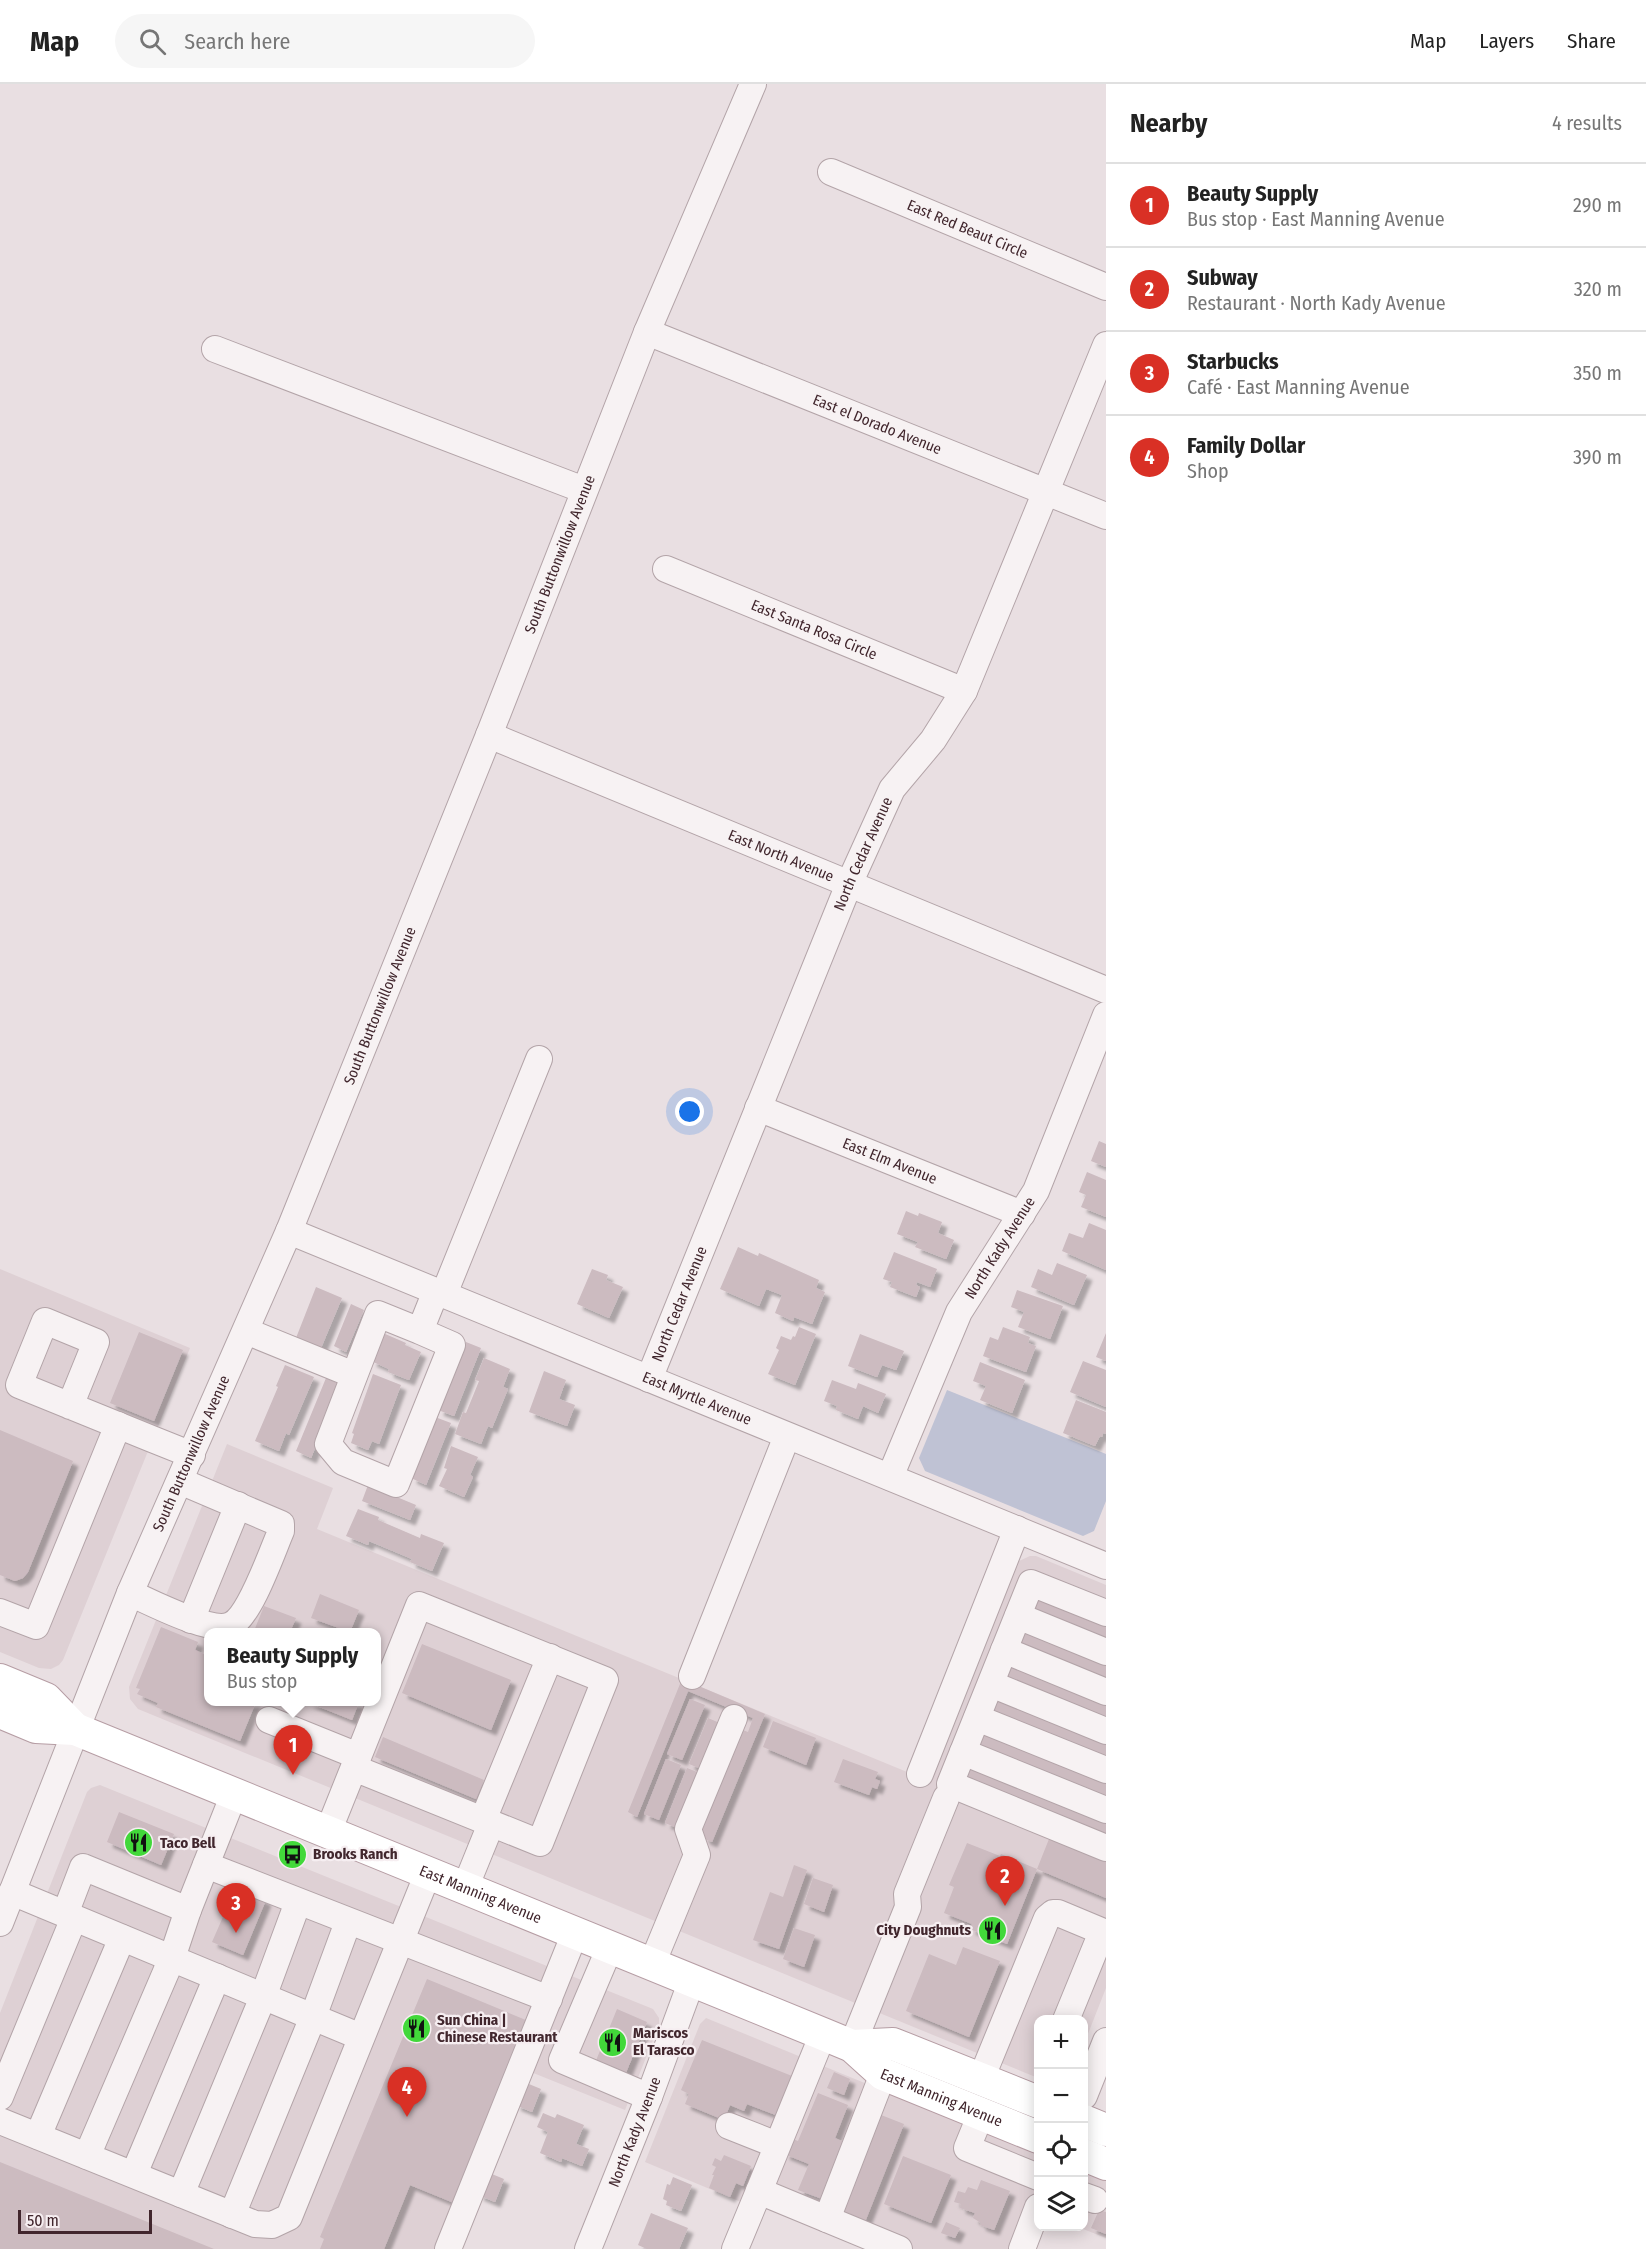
<!DOCTYPE html>
<meta charset="utf-8">
<style>
:root{--surface:#fff;--page:#f6f6f6;--text:#222;--muted:#767676;--line:#e0e0e0;--accent:#d93025}
body{margin:0;font-family:"Fira Sans Condensed",sans-serif;background:var(--page);color:var(--text)}
.controls{position:absolute;right:18px;bottom:18px;display:grid;overflow:hidden;border-radius:12px;box-shadow:0 3px 15px #0003}
.controls button{width:54px;height:54px;display:grid;place-items:center;padding:0;border:0;border-bottom:2px solid var(--line);background:var(--surface);color:var(--text);font:30px sans-serif}
.scale{position:absolute;left:18px;bottom:15px;width:134px;box-sizing:border-box;padding-left:6px;border:3px solid #41262d;border-top:0;font-size:16px;line-height:21px;white-space:nowrap;color:#41262d;-webkit-text-stroke:4px #f6eef1;paint-order:stroke}
.you{position:absolute;left:690px;top:1028px;width:21px;height:21px;margin:-15px;border:4px solid #fff;border-radius:50%;background:#1a73e8;box-shadow:0 0 0 9px #1a73e833}
.badge{display:grid;place-items:center;width:39px;height:39px;border-radius:50%;background:var(--accent);color:#fff;font-size:20px;font-weight:700}
.pin{position:absolute;translate:-50% -50px;filter:drop-shadow(0 2px 3px #0008)}
.pin::after{content:'';position:absolute;top:32px;width:21px;height:18px;background:inherit;clip-path:polygon(0 0,100% 0,50% 100%)}
.popup{position:absolute;left:204px;top:1544px;width:177px;height:78px;box-sizing:border-box;display:grid;place-content:center;border-radius:12px;background:var(--surface);filter:drop-shadow(0 2px 4px #0005);font-size:20px;white-space:nowrap;color:var(--muted)}
.popup b{font-size:22px;color:var(--text)}
.popup::after{content:'';position:absolute;left:50%;top:100%;margin-left:-12px;border:12px solid transparent;border-top-color:var(--surface)}
.list{margin:0;padding:0;list-style:none}
h2{display:flex;justify-content:space-between;align-items:center;height:78px;margin:0;padding:0 24px;font-size:26px}
h2 small{font-size:20px;font-weight:400;color:var(--muted)}
.list li{display:grid;grid-template-columns:39px 1fr auto;gap:18px;align-items:center;box-sizing:border-box;height:84px;padding:0 24px;border-top:2px solid var(--line)}
.list b{display:block;font-size:22px;white-space:nowrap}
.list p{margin:0;font-size:20px;white-space:nowrap;color:var(--muted)}
.list em{font-size:20px;font-style:normal;color:var(--muted)}
.icon{flex:none;width:33px;height:33px;fill:none;stroke:currentColor;stroke-width:2;stroke-linecap:round;stroke-linejoin:round}
.map{position:relative;flex:none;width:1106px;height:2165px;overflow:hidden}
header{display:flex;align-items:center;gap:36px;box-sizing:border-box;height:84px;padding:0 30px;background:var(--surface);border-bottom:2px solid var(--line)}
header strong{font-size:28px}
nav{display:flex;gap:33px;margin-inline-start:auto;font-size:21px}
.search{width:420px;height:54px;background:var(--page);display:flex;align-items:center;gap:15px;box-sizing:border-box;padding:0 21px;border-radius:33px;color:var(--muted);font-size:22px}
main{display:flex}
aside{flex:1;background:var(--surface)}
.map>svg:first-child{display:block}
</style>
<header>
<strong>Map</strong>
<div class="search"><svg class="icon" aria-label="search" viewBox="0 0 24 24"><circle cx="10" cy="10" r="6"/><path d="M15 15l6 6"/></svg>Search here</div>
<nav><a>Map</a><a>Layers</a><a>Share</a></nav>
</header>
<main>
<div class="map">
<svg width="1106" height="2165" viewBox="0 0 1106 2165">
<defs>
<filter id="shadow"><feDropShadow dx="5.5" dy="5.5" stdDeviation="1.5" flood-color="#0004"/></filter>
</defs>
<rect width="100%" height="100%" fill="#e9dfe2"/>
<!-- built -->
<path fill="#ded0d4" fill-rule="evenodd" d="M0,1185L190,1264L63,1576L59,1581L51,1585L39,1584L0,1568Z
M227,1360L333,1404L317,1445L929,1697L1014,1485L1019,1477L1030,1472H1036L1106,1501V1904L1084,1960V1936H1038V1994L138,1625L130,1615L129,1603ZM209,1548H377V1618H209Z
M100,1701L653,1925L659,1934V1941L625,2026L521,1984L448,2165H0V1929L87,1708L91,1704Z
M706,1934L1038,2070V2126L1022,2165H899L759,2108L753,2123L645,2078L700,1940Z
M1084,2088L1106,2097V2154L1078,2143L1084,2142Z"/>
<!-- green -->
<path fill="#bfc2d4" d="M947,1306L1106,1370V1417L1094,1447L1083,1452L925,1387L919,1374Z"/>
<!-- building -->
<path fill="#ccbbc0" filter="url(#shadow)" d="M1099,1057L1106,1060V1083L1091,1077Z
M1087,1088L1106,1096V1133L1081,1123L1086,1111L1079,1108Z
M906,1127L918,1132L919,1129L942,1138L938,1149L954,1156L946,1175L915,1163L918,1158L897,1150Z
M1089,1139L1106,1146V1186L1062,1167L1069,1149L1083,1154Z
M738,1163L758,1172L759,1169L819,1196L816,1204L825,1208L812,1240L794,1233L793,1237L775,1229L782,1211L766,1205L759,1222L720,1205Z
M894,1168L937,1185L930,1203L917,1198L916,1201L920,1203L916,1213L890,1203L892,1198L883,1195Z
M1057,1179L1087,1191L1074,1221L1031,1203L1038,1185L1052,1191Z
M592,1185L608,1191L606,1196L623,1203L609,1234L577,1220Z
M316,1203L342,1214L321,1264L296,1254Z
M1017,1206L1063,1222L1050,1255L1018,1243L1024,1228L1011,1223Z
M351,1220L364,1226L346,1268L334,1262Z
M799,1243L816,1250L795,1301L768,1290L779,1266L776,1264L781,1252L791,1256L793,1252L795,1253Z
M1003,1243L1030,1253L1028,1259L1036,1262L1026,1288L983,1272L990,1253L998,1256Z
M139,1248L183,1266L154,1337L110,1319Z
M383,1249L406,1259L405,1261L421,1268L409,1296L388,1288L389,1285L371,1277Z
M1106,1249V1277L1096,1273Z
M860,1250L904,1267L896,1286L882,1281L877,1293L848,1282Z
M466,1258L481,1264L454,1332L438,1326Z
M484,1274L510,1285L503,1303L508,1305L492,1344L488,1342L481,1360L455,1350L463,1328L466,1329L479,1297L475,1296Z
M1083,1277L1106,1286V1323L1070,1308Z
M980,1278L1025,1296L1012,1329L980,1316L986,1302L973,1297Z
M285,1281L314,1293L289,1351L286,1349L279,1367L255,1357L278,1303L276,1302Z
M544,1287L566,1296L559,1315L575,1321L567,1342L529,1328Z
M373,1290L401,1301L379,1360L372,1357L368,1366L351,1359L354,1350L352,1349Z
M326,1294L341,1301L311,1374L296,1367Z
M832,1296L856,1305L858,1299L886,1310L878,1329L863,1322L858,1335L836,1326L837,1322L824,1317Z
M1076,1316L1106,1328V1350L1103,1349L1102,1353L1100,1352L1095,1362L1063,1349Z
M435,1333L451,1339L426,1401L411,1394Z
M0,1346L73,1377L28,1488L23,1494L15,1497L0,1491Z
M451,1362L478,1373L470,1391L473,1393L464,1413L439,1402L447,1385L444,1384Z
M368,1401L416,1421L410,1436L362,1417Z
M358,1425L379,1433L378,1436L420,1454L421,1450L444,1459L432,1487L410,1478L412,1475L369,1457L368,1461L346,1452Z
M1036,1507L1106,1536V1559L1028,1527Z
M320,1510L359,1526L350,1548L311,1534Z
M264,1522L296,1534L290,1548H248L249,1545L254,1547Z
M1022,1540L1106,1575V1598L1014,1560Z
M161,1543L198,1558L195,1566L204,1570L209,1558V1618H256L240,1657L156,1623L158,1619L137,1610L140,1605L136,1604Z
M422,1560L511,1596L491,1646L402,1609Z
M1008,1574L1106,1615V1638L1000,1594Z
M682,1595L765,1630L712,1758L705,1755L700,1744L740,1645L748,1648L753,1634L688,1607L637,1733L628,1728Z
M994,1608L1106,1654V1677L986,1628Z
M690,1615L705,1621L682,1676L667,1670Z
M307,1618H359L352,1636Z
M708,1634L722,1640L704,1686L689,1680Z
M773,1637L816,1654L806,1681L763,1663Z
M979,1642L1106,1694V1717L971,1662Z
M383,1653L484,1696L476,1715L375,1673Z
M666,1675L681,1681L659,1736L644,1730Z
M843,1675L878,1688L875,1695L880,1697L877,1705L872,1703L869,1711L834,1698Z
M966,1676L1106,1734V1757L958,1696Z
M687,1684L702,1690L680,1745L665,1739Z
M119,1728L174,1750L161,1781L107,1758Z
M1049,1755L1106,1778V1814L1037,1785Z
M967,1759L1000,1772L1001,1770L1037,1785L1007,1860L970,1845L972,1840L944,1829L954,1803L949,1801Z
M794,1781L807,1786L779,1865L753,1856L770,1808L783,1813Z
M813,1794L833,1801L824,1828L804,1820Z
M236,1803L266,1816L243,1871L212,1858Z
M794,1844L815,1851L804,1883L783,1875Z
M963,1863L1000,1877L969,1953L906,1927L929,1870L956,1881Z
M427,1895L533,1939L459,2121L410,2101L384,2165H320L324,2155L320,2153Z
M617,1925L647,1938L625,1991L595,1979Z
M702,1956L797,1994L781,2033L747,2020L744,2027L730,2021L724,2036L685,2020L689,2010L681,2006Z
M834,1988L850,1995L844,2011L827,2004Z
M524,1998L541,2005L532,2028L515,2021Z
M818,2009L848,2021L835,2054L848,2060L825,2116L798,2106L809,2080L784,2070L790,2054L798,2057Z
M543,2029L555,2034L557,2030L584,2041L576,2060L589,2065L582,2082L562,2074L561,2078L540,2069L548,2048L537,2043Z
M876,2029L904,2040L865,2138L842,2128Z
M724,2071L751,2082L743,2102L736,2099L730,2113L709,2104L714,2091H712L716,2083L712,2081L715,2074L721,2077Z
M903,2072L951,2091L931,2139L884,2120Z
M0,2078L214,2165H0Z
M487,2088L504,2095L495,2118L478,2111Z
M673,2093L692,2101L681,2127L666,2121L667,2117L663,2115L667,2100L670,2101Z
M981,2096L1010,2107L994,2146L980,2141L981,2139L973,2134L975,2129L960,2124L961,2120L954,2118L958,2107L965,2109L968,2103L977,2106Z
M1099,2126L1106,2128V2150L1091,2144Z
M651,2129L688,2144L679,2165H647L638,2161Z
M946,2138L960,2144L955,2154L941,2149Z"/>
<g fill="none" stroke-linecap="round" stroke-linejoin="round">
<defs>
<g id="minor">
<path id="s1" d="M831,88L1106,203"/>
<path id="s2" d="M647,248L1106,432"/>
<path d="M215,265L584,406"/>
<path id="s3" d="M666,485L964,607"/>
<path id="s4" d="M489,651L1106,906"/>
<path id="s5" d="M758,1024L1022,1130"/>
<path id="s6" d="M289,1147L1106,1482"/>
<path d="M444,1210L539,975"/>
<path d="M246,1247L354,1291"/>
<path d="M420,1247L378,1230L328,1360L343,1378L396,1400L452,1261L420,1247L436,1207"/>
<path id="s7" d="M649,1295L849,800L892,705L933,656L964,607L1106,261"/>
<path d="M70,1322L96,1258L45,1237L19,1301C76,1324 134,1348 192,1371"/>
<path id="s8" d="M890,1393L959,1228L1036,1107L1106,931"/>
<path d="M130,1509C150,1518 212,1550 231,1541C250,1532 272,1468 281,1447V1440L180,1397"/>
<path d="M0,1528L36,1542L118,1341"/>
<path d="M1106,1529L1031,1499L950,1700L1106,1764"/>
<path d="M1018,1532L1106,1568"/>
<path d="M191,1536L238,1421"/>
<path d="M1004,1566L1106,1608"/>
<path d="M692,1592L787,1352"/>
<path d="M991,1600L1106,1647"/>
<path d="M977,1634L1106,1686"/>
<path d="M269,1636L358,1672"/>
<path d="M963,1668L1106,1726"/>
<path d="M920,1690L1017,1445"/>
<path d="M483,1736L550,1573"/>
<path d="M328,1748L419,1521L605,1596L540,1759L354,1684"/>
<path d="M206,1781L549,1915"/>
<path d="M465,1804L491,1740"/>
<path d="M12,1808L361,1953"/>
<path d="M65,1830L83,1783L188,1826"/>
<path id="s9" d="M0,1839L130,1509L289,1147L489,651L647,248L753,0"/>
<path d="M610,1863L562,1976L649,2013"/>
<path d="M652,1880L697,1771L688,1745L734,1634"/>
<path d="M1066,1936L1102,1848"/>
<path d="M852,1962L908,1823L907,1810L946,1714"/>
<path d="M981,1995L1047,1834L1053,1829H1058L1106,1849"/>
<path d="M1084,2012L1106,1957"/>
<path d="M0,2013L74,1834"/>
<path d="M981,2030L967,2064L1038,2093"/>
<path d="M0,2037L255,2140L272,2141L289,2133L428,1789"/>
<path d="M729,2042L777,2061"/>
<path d="M38,2052L122,1854"/>
<path d="M87,2072L172,1874L188,1826L234,1710"/>
<path d="M134,2090L217,1893"/>
<path d="M759,2107L823,1950"/>
<path d="M181,2110L263,1913L298,1818"/>
<path d="M1084,2112L1095,2116"/>
<path d="M232,2131L313,1933L348,1838"/>
<path d="M827,2135L883,1990"/>
<path d="M448,2165L575,1849"/>
<path id="s10" d="M588,2165L649,2013L692,1896"/>
<path d="M735,2165L759,2107L899,2165"/>
<path d="M1022,2165L1038,2123"/>
</g>
<g id="major">
<path d="M0,1596L46,1615L75,1645"/>
<path id="s11" d="M0,1628L36,1643L75,1645L823,1950L852,1962L883,1990L1038,2053"/>
<path d="M852,1962L893,1960L1038,2018"/>
<path d="M1084,2037L1106,2046"/>
<path d="M1084,2071L1106,2080"/>
</g>
</defs>
<!-- minor casing -->
<use href="#minor" stroke="#b3a4a8" stroke-width="28"/>
<!-- major casing -->
<use href="#major" stroke="#b69da4" stroke-width="34"/>
<!-- minor -->
<use href="#minor" stroke="#f7f2f3" stroke-width="26"/>
<!-- major -->
<use href="#major" stroke="#fff" stroke-width="32"/>
</g>
<!-- icons -->
<defs>
<symbol id="restaurant-disc" viewBox="-11 -11 22 22"><circle r="9.5" fill="#42d83a" stroke="#f6eef1"/><path d="M-5-6h1v4h1v-4h1v4h1v-4h1v5L-1.5 .5V6h-2V.5L-5-1ZM5-6V6H3V1.5H1.5Q1.5-4 5-6Z" fill="#111"/></symbol>
<symbol id="bus-disc" viewBox="-11 -11 22 22"><circle r="9.5" fill="#42d83a" stroke="#f6eef1"/><path d="M-5-6H5V4H4V6H2V4H-2V6H-4V4H-5ZM-3.5-4V0h7V-4ZM-3.5 1.2v1.5H-2V1.2ZM2 1.2v1.5H3.5V1.2Z" fill="#111"/></symbol>
</defs>
<g fill-rule="evenodd">
<use href="#restaurant-disc" x="122" y="1742" width="33" height="33"/>
<use href="#bus-disc" x="276" y="1754" width="33" height="33"/>
<use href="#restaurant-disc" x="976" y="1830" width="33" height="33"/>
<use href="#restaurant-disc" x="400" y="1928" width="33" height="33"/>
<use href="#restaurant-disc" x="596" y="1942" width="33" height="33"/>
</g>
<g text-anchor="middle" dominant-baseline="central" stroke-width="4.5" stroke-linejoin="round" paint-order="stroke">
<!-- street labels -->
<g font-size="15" fill="#41262d" stroke="#f6eef1">
<text stroke="none"><textPath href="#s1" startOffset="148">East Red Beaut Circle</textPath></text>
<text stroke="none"><textPath href="#s2" startOffset="248">East el Dorado Avenue</textPath></text>
<text stroke="none"><textPath href="#s9" startOffset="1479">South Buttonwillow Avenue</textPath></text>
<text stroke="none"><textPath href="#s3" startOffset="160">East Santa Rosa Circle</textPath></text>
<text stroke="none"><textPath href="#s7" startOffset="567">North Cedar Avenue</textPath></text>
<text stroke="none"><textPath href="#s4" startOffset="316">East North Avenue</textPath></text>
<text stroke="none"><textPath href="#s9" startOffset="993">South Buttonwillow Avenue</textPath></text>
<text stroke="none"><textPath href="#s5" startOffset="142">East Elm Avenue</textPath></text>
<text stroke="none"><textPath href="#s8" startOffset="255">North Kady Avenue</textPath></text>
<text stroke="none"><textPath href="#s7" startOffset="81">North Cedar Avenue</textPath></text>
<text stroke="none"><textPath href="#s6" startOffset="441">East Myrtle Avenue</textPath></text>
<text stroke="none"><textPath href="#s9" startOffset="507">South Buttonwillow Avenue</textPath></text>
<text stroke="none"><textPath href="#s11" startOffset="516">East Manning Avenue</textPath></text>
<text stroke="none"><textPath href="#s11" startOffset="1022">East Manning Avenue</textPath></text>
<text stroke="none"><textPath href="#s10" startOffset="126">North Kady Avenue</textPath></text>
</g>
<!-- poi labels -->
<g font-size="15" font-weight="bold" fill="#41262d" stroke="#f6eef1" text-anchor="start">
<text x="160" y="1759">Taco Bell</text>
<text x="313" y="1770">Brooks Ranch</text>
<text x="971" y="1846" text-anchor="end">City Doughnuts</text>
<text x="437" y="1936">Sun China |<tspan x="437" dy="17">Chinese Restaurant</tspan></text>
<text x="633" y="1949">Mariscos<tspan x="633" dy="17">El Tarasco</tspan></text>
</g>
</g>
</svg>
<div class="controls">
<button>+</button>
<button>−</button>
<button><svg class="icon" aria-label="locate" viewBox="0 0 24 24"><circle cx="12" cy="12" r="6"/><path d="M12 2v4M12 18v4M2 12h4M18 12h4"/></svg></button>
<button><svg class="icon" aria-label="layers" viewBox="0 0 24 24"><path d="M12 4l9 5-9 5-9-5zM3 14l9 5 9-5"/></svg></button>
</div>
<div class="scale">50 m</div>
<div class="you"></div>
<div class="pin badge" style="left:293px;top:1691px">1</div>
<div class="popup"><b>Beauty Supply</b>Bus stop</div>
<div class="pin badge" style="left:1005px;top:1822px">2</div>
<div class="pin badge" style="left:236px;top:1849px">3</div>
<div class="pin badge" style="left:407px;top:2033px">4</div>
</div>
<aside>
<h2>Nearby<small>4 results</small></h2>
<ul class="list">
<li><span class="badge">1</span><div><b>Beauty Supply</b><p>Bus stop · East Manning Avenue</p></div><em>290 m</em></li>
<li><span class="badge">2</span><div><b>Subway</b><p>Restaurant · North Kady Avenue</p></div><em>320 m</em></li>
<li><span class="badge">3</span><div><b>Starbucks</b><p>Café · East Manning Avenue</p></div><em>350 m</em></li>
<li><span class="badge">4</span><div><b>Family Dollar</b><p>Shop</p></div><em>390 m</em></li>
</ul>
</aside>
</main>
